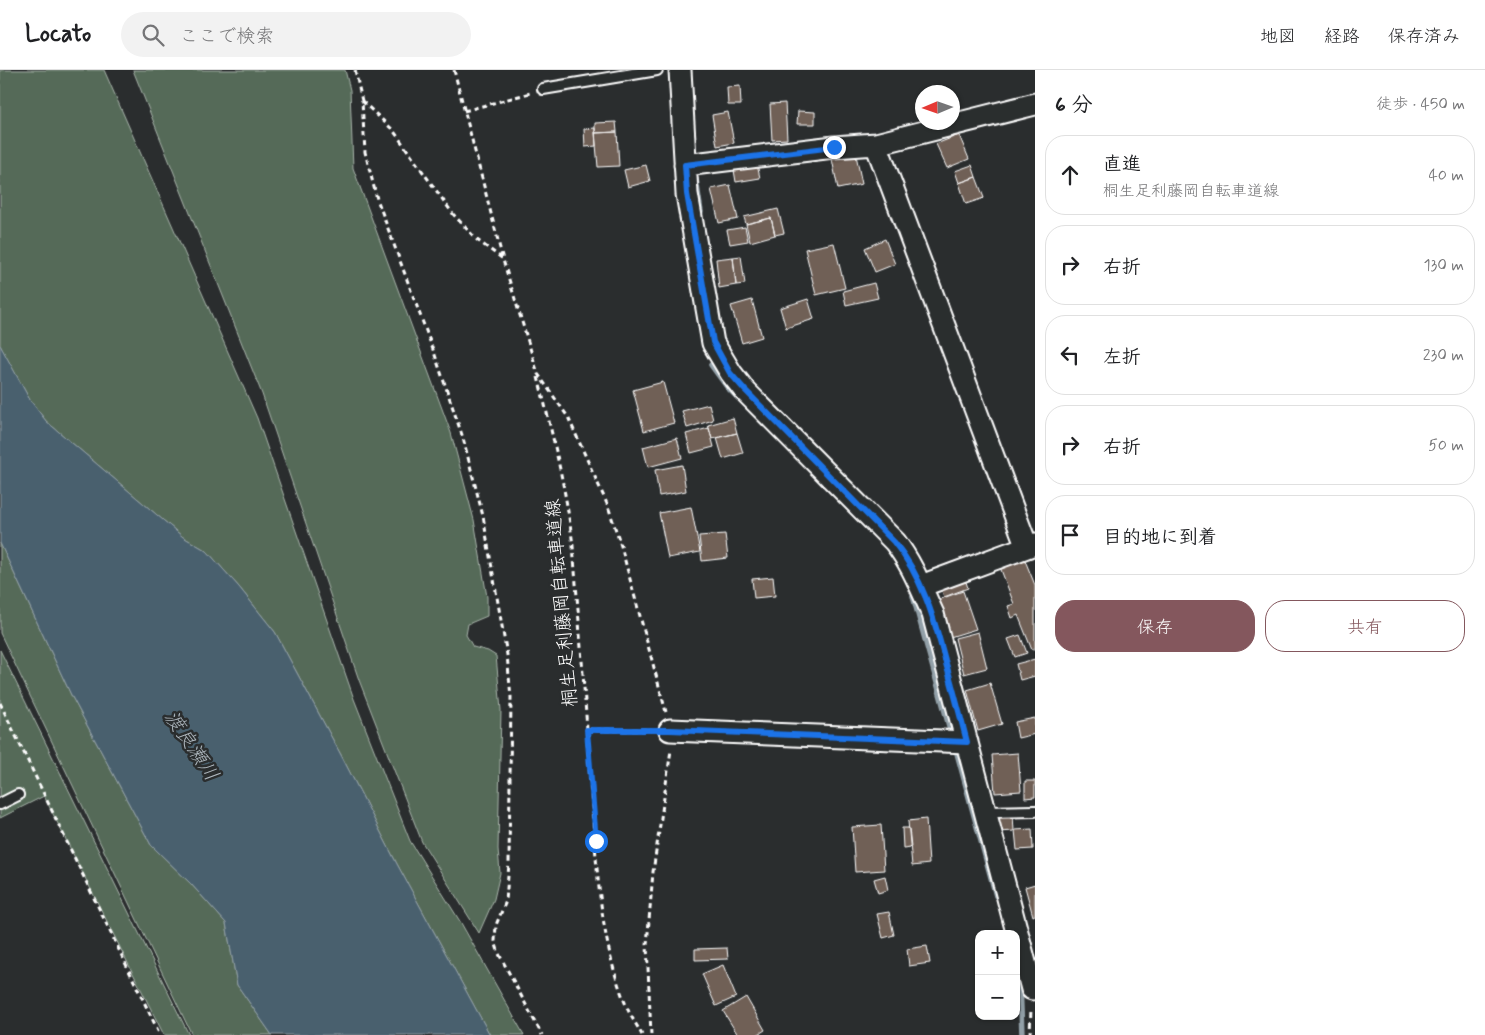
<!DOCTYPE html>
<html lang="ja">
<meta charset="utf-8">
<style>
:root{--surface:#fff;--page:#f2f2f2;--text:#202124;--muted:#757577;--line:#e0e0e0;--accent:#84575d}
body{margin:0;font-family:Mynerve,"Klee One",sans-serif;background:var(--page);color:var(--text)}
.controls{position:absolute;right:15px;bottom:15px;display:grid;overflow:hidden;border-radius:10px;box-shadow:0 1px 4px #0004}
.controls button{width:45px;height:45px;display:grid;place-items:center;padding:0;border:0;border-bottom:1px solid var(--line);background:var(--surface);color:var(--text);font:25px sans-serif}
.compass{position:absolute;left:915px;top:15px;width:45px;height:45px;border-radius:50%;background:var(--surface);box-shadow:0 1px 4px #0004;rotate:268deg}
.stop{position:absolute;width:15px;height:15px;margin:-11px;border:4px solid #1a73e8;border-radius:50%;background:#fff}
.stop.end{background:#1a73e8;border-color:#fff;box-shadow:0 1px 5px #0008}
.list{margin:0;padding:0;list-style:none}
h2{display:flex;justify-content:space-between;align-items:center;height:65px;margin:0;padding:0 20px;font-size:21px}
h2 small{font-size:16px;font-weight:400;color:var(--muted)}
.list li{display:grid;grid-template-columns:32px 1fr auto;gap:15px;align-items:center;box-sizing:border-box;height:80px;margin:0 10px 10px;padding:0 10px;border:1px solid var(--line);border-radius:20px}
.list b{display:block;font-size:19px;white-space:nowrap}
.list p{margin:0;font-size:16px;white-space:nowrap;color:var(--muted)}
.list em{font-size:16px;font-style:normal;color:var(--muted)}
.actions{display:flex;gap:10px;padding:15px 20px}
.actions a{flex:1;padding:11px 0;border:1px solid var(--accent);border-radius:20px;text-align:center;font-size:18px;color:var(--accent)}
.actions .main{background:var(--accent);color:#fff}
.icon{flex:none;width:28px;height:28px;fill:none;stroke:currentColor;stroke-width:2;stroke-linecap:round;stroke-linejoin:round}
.map{position:relative;flex:none;width:1035px;height:965px;overflow:hidden}
header{display:flex;align-items:center;gap:30px;box-sizing:border-box;height:70px;padding:0 25px;background:var(--surface);border-bottom:1px solid var(--line)}
header strong{font-size:24px}
nav{display:flex;gap:28px;margin-inline-start:auto;font-size:18px}
.search{width:350px;height:45px;background:var(--page);display:flex;align-items:center;gap:12px;box-sizing:border-box;padding:0 18px;border-radius:28px;color:var(--muted);font-size:19px}
main{display:flex}
aside{flex:1;background:var(--surface)}
.map>svg:first-child{display:block}
</style>
<header>
<strong>Locato</strong>
<div class="search"><svg class="icon" aria-label="search" viewBox="0 0 24 24"><circle cx="10" cy="10" r="6"/><path d="M15 15l6 6"/></svg>ここで検索</div>
<nav><a>地図</a><a>経路</a><a>保存済み</a></nav>
</header>
<main>
<div class="map">
<svg width="1035" height="965" viewBox="0 0 1035 965">
<rect width="100%" height="100%" fill="#2a2d2e"/>
<filter id="ink" filterUnits="userSpaceOnUse"><feTurbulence type="fractalNoise" baseFrequency=".02" numOctaves="2"/><feDisplacementMap in="SourceGraphic" scale="10" xChannelSelector="R" yChannelSelector="G"/><feConvolveMatrix kernelMatrix="1 2 1 2 8 2 1 2 1" color-interpolation-filters="sRGB"/></filter>
<g filter="url(#ink)">
<!-- green -->
<path fill="#546b58" stroke="#aab5ac" d="M0,0H104L257,348L354,629L410,771L461,853L524,965H490L397,794L341,685L275,562L239,517L207,481L183,467L46,351L30,330L3,281L0,275Z
M133,0H345L350,20L353,98L451,363L474,450L487,527V546L468,554L466,565L473,577L488,581L496,586L501,640L498,779L500,803L494,829L479,863L422,772L359,610L262,324Z
M0,473L72,627L151,775L191,814L226,853L237,915L272,965H192L0,563Z
M0,580L189,965H164L44,726L0,748Z"/>
<!-- water -->
<path fill="#4a606e" stroke="#92a0a8" d="M0,275L30,330L46,351L183,467L207,481L239,517L275,562L341,685L397,794L490,965H272L237,915L226,853L191,814L151,775L72,627L0,473Z"/>
<g fill="none" stroke-linecap="round" stroke-linejoin="round">
<!-- stream -->
<path stroke="#92a0a8" stroke-width="5.5" d="M696,109L701,142
M711,295L727,317L738,328
M913,526L952,667
M955,676L996,826
M1020,912L1022,965"/>
</g>
<!-- building -->
<path fill="#706057" stroke="#fff" d="M740,16L741,35H728L727,17Z
M785,33L787,69L772,70L770,34Z
M798,41L815,42V54H797Z
M728,42L734,73L717,76L712,45Z
M616,52L617,62L595,63V53Z
M595,58L596,76L585,77L584,59Z
M617,62L619,96L598,97L595,63Z
M959,65L969,89L947,98L936,74Z
M856,85L862,114L838,119L832,89Z
M756,90L760,108L736,112L733,94Z
M646,95L650,111L628,117L624,100Z
M972,95L976,107L959,113L955,101Z
M976,107L984,128L966,134L959,113Z
M730,115L738,149L719,153L711,119Z
M778,139L784,163L775,165L771,148L746,154L744,147Z
M771,148L775,165L750,172L746,154Z
M745,157L748,171L730,174L727,160Z
M885,169L895,194L875,202L865,178Z
M834,173L845,218L816,225L805,179Z
M741,186L745,214L736,215L733,187Z
M733,187L736,215L719,218L716,189Z
M874,213L878,228L846,235L843,221Z
M808,229L814,249L786,258L780,238Z
M752,230L762,267L742,273L731,236Z
M663,312L674,353L644,361L633,320Z
M709,334L713,350L687,358L682,341Z
M733,348L737,363L712,369L708,355Z
M709,358L714,377L691,383L686,364Z
M737,363L743,383L723,389L717,368Z
M677,368L682,388L648,397L643,377Z
M682,395L686,421L659,426L655,400Z
M691,437L700,482L668,488L659,443Z
M725,464L728,488L702,491L699,466Z
M1024,488L1035,515V578L1032,580L1018,545L1012,548L1008,536L1014,534L1000,497Z
M963,503L968,518L944,527L939,512Z
M773,507L775,526L754,528L752,509Z
M963,521L976,559L950,567L937,530Z
M978,562L987,598L964,604L955,568Z
M1020,565L1027,583L1015,587L1008,569Z
M1035,589V606L1020,610L1016,594Z
M990,613L1002,654L978,661L967,620Z
M1035,648V664L1018,668L1015,652Z
M1018,683L1021,721L995,723L992,685Z
M1025,711H1035V727L1025,728Z
M998,745H1013L1014,761L999,762Z
M926,749L929,794L912,796L908,751Z
M881,755L884,800L855,802L852,757Z
M902,758H909L911,777L903,778Z
M1032,759L1033,779L1017,780L1015,760Z
M885,806L888,820L878,823L874,809Z
M1035,814V845L1033,846L1025,817Z
M889,842L894,865L883,868L877,844Z
M927,876L930,893L909,896L907,879Z
M727,878L728,889L695,890V879Z
M723,895L736,927L716,936L702,904Z
M746,927L765,960L757,965H738L723,941Z"/>
<g fill="none" stroke-linecap="round" stroke-linejoin="round">
<defs>
<path id="lane" d="M543,19L657,0
M0,734L18,725
M985,742L1035,741"/>
<path id="street" d="M680,0L687,124L713,273L731,303L745,321L895,472C912,494 921,518 933,544L1032,919
M876,74L1027,477
M685,95L834,77L876,74L1035,34
M921,516L1035,474
M670,660L967,672"/>
</defs>
<!-- lane casing -->
<use href="#lane" stroke="#fff" stroke-width="14"/>
<!-- street casing -->
<use href="#street" stroke="#fff" stroke-width="25"/>
<!-- path -->
<path stroke="#fff" stroke-width="3" stroke-dasharray="5 4" stroke-linecap="butt" d="M355,0L362,31L365,82L377,129L435,285L463,368L483,446L507,585L511,627L509,793L506,831L496,855L495,871L499,884L542,965
M454,0L503,190L538,304L568,347L608,436L621,476L666,642
M362,31L393,60L453,144L477,170L503,189
M464,41L530,23
M538,307C552,363 566,418 573,476C579,551 585,627 590,703C596,779 597,871 629,942C633,950 638,957 642,965
M0,633L160,965
M587,660H652
M651,965L647,875L653,802L671,680
M1030,965L1031,938"/>
<!-- lane -->
<use href="#lane" stroke="#2a2d2e" stroke-width="10"/>
<!-- street -->
<use href="#street" stroke="#2a2d2e" stroke-width="21"/>
</g>
</g>
<g fill="none" stroke-linecap="round" stroke-linejoin="round" filter="url(#ink)">
<!-- route -->
<path stroke="#1a73e8" stroke-width="6" d="M596,771L587,660H670L967,672C960,645 953,618 945,590C934,548 922,506 894,472L745,320L730,303L713,272L687,124L685,95L834,77"/>
</g>
<g text-anchor="middle" dominant-baseline="central" stroke-width="5" stroke-linejoin="round" paint-order="stroke">
<!-- street labels -->
<g font-size="19" fill="#fff" stroke="#2a2d2e">
<text transform="translate(562 533) rotate(-95)">桐生足利藤岡自転車道線</text>
</g>
<!-- water labels -->
<g font-size="20" font-style="italic" fill="#aeb7be" stroke="#2a2d2e">
<text transform="translate(191 676) rotate(56)">渡良瀬川</text>
</g>
</g>
</svg>
<div class="controls">
<button>+</button>
<button>−</button>
</div>
<svg class="compass" viewBox="-18 -18 36 36"><path d="M0-13l5 13h-10z" fill="#e53935"/><path d="M0 13l5-13h-10z" fill="#757577"/></svg>
<div class="stop" style="left:596px;top:771px"></div>
<div class="stop end" style="left:834px;top:77px"></div>
</div>
<aside>
<h2>6 分<small>徒歩 · 450 m</small></h2>
<ul class="list">
<li><svg class="icon" aria-label="ahead" viewBox="0 0 24 24"><path d="M12 20V5M6 11l6-6 6 6"/></svg><div><b>直進</b><p>桐生足利藤岡自転車道線</p></div><em>40 m</em></li>
<li><svg class="icon" aria-label="right" viewBox="0 0 24 24"><path d="M7 20v-9h11M14 6l5 5-5 5"/></svg><div><b>右折</b></div><em>130 m</em></li>
<li><svg class="icon" aria-label="left" viewBox="0 0 24 24"><path d="M17 20v-9H6M10 6l-5 5 5 5"/></svg><div><b>左折</b></div><em>230 m</em></li>
<li><svg class="icon" aria-label="right" viewBox="0 0 24 24"><path d="M7 20v-9h11M14 6l5 5-5 5"/></svg><div><b>右折</b></div><em>50 m</em></li>
<li><svg class="icon" aria-label="arrive" viewBox="0 0 24 24"><path d="M6 21V4h12l-3 4 3 4H6"/></svg><div><b>目的地に到着</b></div></li>
</ul>
<div class="actions"><a class="main">保存</a><a>共有</a></div>
</aside>
</main>
